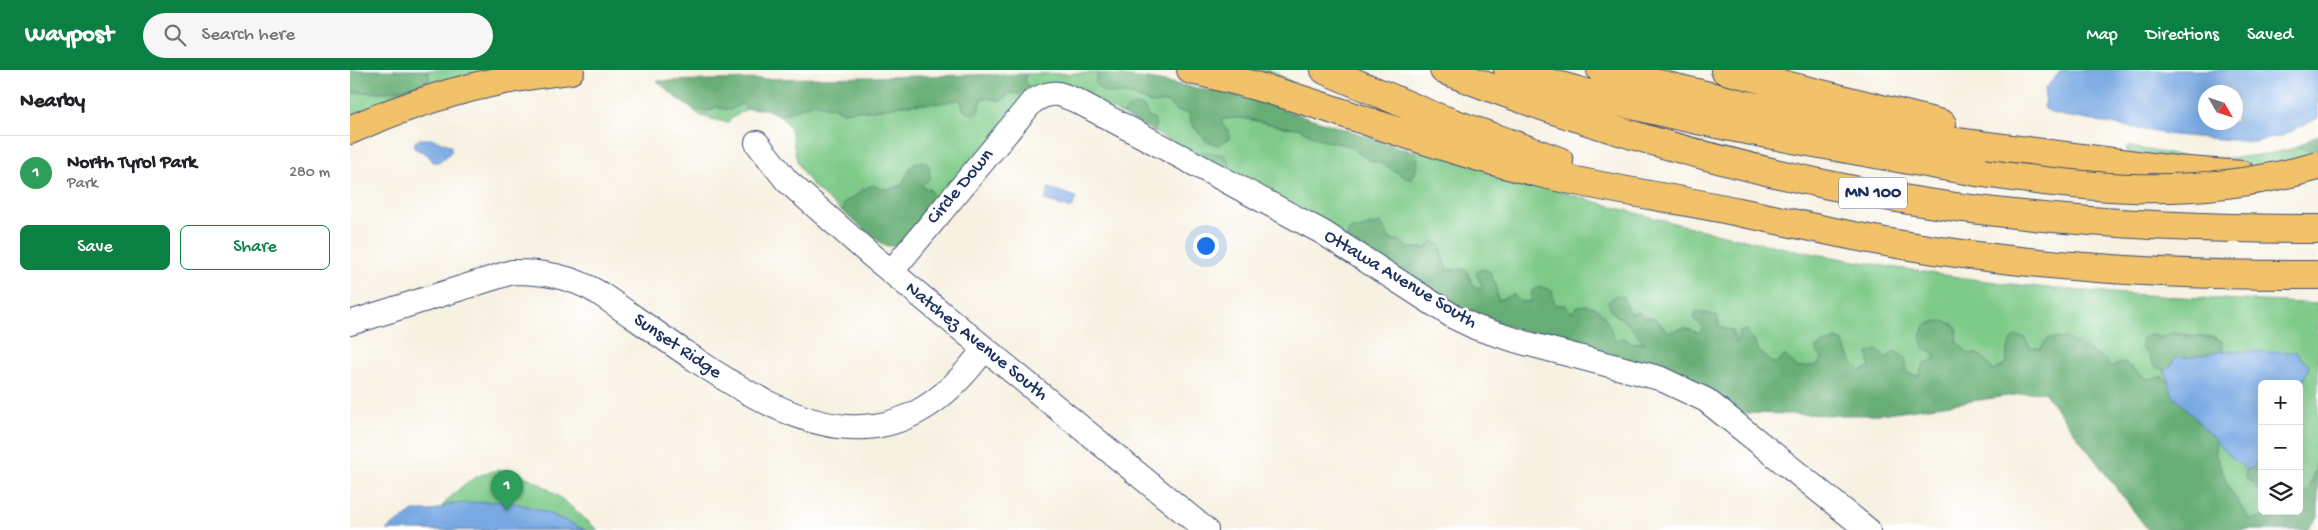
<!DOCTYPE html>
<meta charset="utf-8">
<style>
:root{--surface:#fff;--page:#f6f6f6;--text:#202124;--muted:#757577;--line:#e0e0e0;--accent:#0b8043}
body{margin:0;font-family:"Gochi Hand",sans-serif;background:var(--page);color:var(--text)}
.controls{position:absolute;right:15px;bottom:15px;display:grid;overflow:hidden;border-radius:8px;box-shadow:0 5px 20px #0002}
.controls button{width:45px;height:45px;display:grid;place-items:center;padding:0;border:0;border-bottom:1px solid var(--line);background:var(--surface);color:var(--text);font:25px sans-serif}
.compass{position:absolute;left:1848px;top:15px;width:45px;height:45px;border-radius:50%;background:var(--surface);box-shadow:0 5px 20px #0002;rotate:129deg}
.you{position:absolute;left:855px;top:175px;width:18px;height:18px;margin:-12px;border:4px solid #fff;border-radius:50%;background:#1a73e8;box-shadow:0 0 0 8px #1a73e833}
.badge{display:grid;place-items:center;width:32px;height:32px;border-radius:50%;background:var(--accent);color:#fff;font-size:16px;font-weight:700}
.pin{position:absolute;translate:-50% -41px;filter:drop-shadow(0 1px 2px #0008)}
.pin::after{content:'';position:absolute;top:26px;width:18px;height:15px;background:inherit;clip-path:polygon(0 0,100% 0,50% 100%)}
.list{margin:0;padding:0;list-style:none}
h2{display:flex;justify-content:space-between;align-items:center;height:65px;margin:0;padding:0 20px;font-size:21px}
h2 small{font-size:16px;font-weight:400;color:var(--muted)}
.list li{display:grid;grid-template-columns:32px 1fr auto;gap:15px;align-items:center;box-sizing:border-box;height:75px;padding:0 20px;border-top:1px solid var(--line)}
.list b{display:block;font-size:19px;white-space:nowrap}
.list p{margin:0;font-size:16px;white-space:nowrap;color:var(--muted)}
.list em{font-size:16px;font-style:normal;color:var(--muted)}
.actions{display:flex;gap:10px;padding:15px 20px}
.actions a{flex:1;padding:11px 0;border:1px solid var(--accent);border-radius:8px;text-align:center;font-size:18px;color:var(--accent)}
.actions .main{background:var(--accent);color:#fff}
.icon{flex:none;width:28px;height:28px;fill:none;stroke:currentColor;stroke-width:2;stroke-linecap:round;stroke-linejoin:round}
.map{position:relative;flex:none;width:1968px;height:460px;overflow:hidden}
header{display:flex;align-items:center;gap:30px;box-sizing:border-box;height:70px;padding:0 25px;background:var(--accent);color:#fff}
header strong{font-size:24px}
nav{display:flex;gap:28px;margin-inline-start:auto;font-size:18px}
.search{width:350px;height:45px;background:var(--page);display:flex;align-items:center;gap:12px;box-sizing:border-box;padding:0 18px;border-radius:28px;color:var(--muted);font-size:19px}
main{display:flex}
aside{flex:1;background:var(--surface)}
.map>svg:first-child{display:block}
</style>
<header>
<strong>Waypost</strong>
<div class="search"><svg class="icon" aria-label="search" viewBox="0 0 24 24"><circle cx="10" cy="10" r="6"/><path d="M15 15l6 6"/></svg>Search here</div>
<nav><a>Map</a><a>Directions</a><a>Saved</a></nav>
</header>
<main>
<aside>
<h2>Nearby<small></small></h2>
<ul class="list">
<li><span class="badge" style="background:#2e9e5b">1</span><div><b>North Tyrol Park</b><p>Park</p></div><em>280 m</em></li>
</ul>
<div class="actions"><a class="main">Save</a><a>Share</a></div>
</aside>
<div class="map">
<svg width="1968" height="460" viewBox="0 0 1968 460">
<rect width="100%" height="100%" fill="#fff"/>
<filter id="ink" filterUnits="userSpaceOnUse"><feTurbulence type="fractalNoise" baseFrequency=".02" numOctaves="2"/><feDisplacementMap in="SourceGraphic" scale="10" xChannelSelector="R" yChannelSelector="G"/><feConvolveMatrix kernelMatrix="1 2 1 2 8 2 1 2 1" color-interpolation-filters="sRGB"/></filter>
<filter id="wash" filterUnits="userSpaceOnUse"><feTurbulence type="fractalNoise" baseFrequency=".0096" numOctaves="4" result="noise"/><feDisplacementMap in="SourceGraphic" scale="20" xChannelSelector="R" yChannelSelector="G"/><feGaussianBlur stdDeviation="1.12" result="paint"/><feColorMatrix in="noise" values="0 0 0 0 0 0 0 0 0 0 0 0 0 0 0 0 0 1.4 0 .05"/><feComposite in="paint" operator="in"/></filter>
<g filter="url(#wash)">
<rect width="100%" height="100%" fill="#f7f1e1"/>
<!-- green -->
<path fill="#7eca88" stroke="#4c7c73" d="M78,0H168L0,52V22H41L77,13L79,9Z
M880,0H920L946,14Z
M748,3L745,14L754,22L782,25L803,34L817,32L827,41L839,43L842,55L858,73L879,62L872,54L871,49L893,48L934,57L948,58L971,70L997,75L1019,90L1034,94L1056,108L1062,109L1065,82L1063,81L1067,76C1154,104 1240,132 1328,154C1440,182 1555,201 1669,215C1768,226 1868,228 1968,234V389L1959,418L1949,430V322L1959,296L1891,281H1873L1872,271L1863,267H1846L1824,262L1791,278L1798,284L1805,297L1815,300V306L1819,312L1812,307L1796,309L1774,292L1761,298C1752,286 1741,282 1728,273L1690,279L1680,277L1674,267L1657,279V293L1643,301L1627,283L1618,285L1606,270L1583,282L1585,289L1575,293L1568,306L1557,303L1536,288L1520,298L1511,301L1501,291L1492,271L1472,288L1468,295L1447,298L1429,292L1422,293L1408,280L1404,270L1386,275L1353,257L1349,263L1335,258L1319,262L1304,248L1294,247L1289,243H1282L1277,238L1262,242L1277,253L1295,273L1265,272L1260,258L1205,235L1202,221L1182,232H1148L1145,213L1132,215L1129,220L1123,215L1116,199L1097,200L1077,178H1059L1049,170H1041L1020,155L996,169L804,62L793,37L773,45L713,15L586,131L571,116L561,96L552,115L542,119H512L504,128L494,132L493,142C476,128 457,114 448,93C441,74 447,62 431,46L463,33L487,38L493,42L508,40L517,41L552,35L590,33L611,29L629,40L632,27L651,31L675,12L676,4Z
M391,34L397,39L382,48L378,53L351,46L343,40L361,41L366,37L380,40Z
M1777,76C1800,80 1823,86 1846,88C1879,90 1913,86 1945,78C1952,76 1961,81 1968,80V85L1904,100L1776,84Z
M1866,371L1896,400V408C1911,417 1912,425 1912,441H1931L1928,448L1915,447L1900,450L1880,420L1864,383Z
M148,400C188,402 219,436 248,460H73C94,434 113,406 148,400Z"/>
<!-- forest -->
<path fill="#66ae74" stroke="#406e69" d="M0,0H78L79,9L77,13C54,19 34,23 11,22C7,21 4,23 0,22Z
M748,3L799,9L895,27L1065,82C1070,92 1067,99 1062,109L1056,108L1034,94L1019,90L997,75L971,70L948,58L934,57L893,48L871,49L872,54L879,62V69L868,75C852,71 842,58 839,43L827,41L817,32L803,34L782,25L754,22L745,14Z
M676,4L675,12L678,16L670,24L659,23L651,31L632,27L629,40L624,45L614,41L610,29L590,33L552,35L517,41L508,40L493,42L487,38L463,33L431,46L416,39H397L391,34L380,40L366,37C345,51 322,23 307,11Z
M785,35L794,37L799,48L804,49L806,56L804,62L773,45L778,38Z
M1968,65V80L1960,81L1946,77Z
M854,82L874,85L879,91V97L875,100L845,84Z
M573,91L579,95L580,108L571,116L580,120L586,131L548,176H538L532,174L493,142L494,132C506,128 511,119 523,115C534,121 540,120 552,115C557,104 559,93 573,91Z
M1031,153L1041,170H1049L1059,178H1077L1082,171L1090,174L1097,200L1116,199L1123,215L1129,219L1132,215L1126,203L1131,199L1139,201L1145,213L1148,231L1163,224L1170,232H1181L1182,221C1189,215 1195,217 1202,221L1205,235H1215L1222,242C1226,237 1229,235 1236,235C1254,236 1260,257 1265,271L1273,267L1281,273H1295L1277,253L1262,242L1258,232L1266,225L1274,227L1277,238L1282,243L1289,242L1294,247L1304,248L1319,262L1335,258L1349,263L1353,257L1343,248L1346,241L1367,246L1370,258L1382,260L1386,274L1389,262L1397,260L1408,280L1422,293L1429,292L1435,285L1447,298L1468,295L1472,288L1465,278L1486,269L1492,271L1501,291L1511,301L1520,298L1518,283L1527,280L1536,288L1545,281L1555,288L1557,303L1568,306L1575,293L1585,289L1583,282L1573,277L1571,267L1575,255C1588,250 1596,249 1607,257L1606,270L1618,284C1633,283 1636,290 1643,301L1657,293C1657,282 1657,274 1665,266L1674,267L1680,277L1690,279L1697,269L1716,268L1743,284L1754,288L1761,297L1774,292L1796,309L1812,307L1819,312L1822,323L1866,371L1865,383L1880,420L1900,450L1915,447L1928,448L1931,441H1949V430L1959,418L1968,389V447L1957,460H1798L1693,321L1523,345H1487L1392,343L1365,322L1122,245L996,169L1000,159C1013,160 1018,155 1031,153Z
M1824,262L1845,267H1863L1872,271L1873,281L1836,288L1825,287L1821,297L1815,300L1805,297L1798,284L1791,278L1792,268L1802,264L1810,268Z
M1912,384V422L1905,413L1896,408V400L1901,399Z"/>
<!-- water -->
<path fill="#78a9e3" stroke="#4a6ca0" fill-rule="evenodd" d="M1711,0H1968V48L1932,66L1904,72L1823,65L1704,44L1694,38L1695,19ZM1886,22V52H1856V22Z
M70,69H83L100,75L102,81L90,92H83L77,84L64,78L65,72Z
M699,118L726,127L722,139L695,130Z
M1873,281L1946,282L1959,296L1949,322V314H1912V384L1901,399L1896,400L1877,383L1822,323L1815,300L1821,297L1825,287L1836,288Z
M152,431C181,434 209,447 235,460H36L63,441H82L101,434Z"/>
</g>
<g filter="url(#ink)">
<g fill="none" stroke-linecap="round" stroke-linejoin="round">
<defs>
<path id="minor" d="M407,73L437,111L522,186L856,460
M541,202L682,32C701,19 710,23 729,32L972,162L1104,247L1127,258L1175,273L1309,308L1356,330L1518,460
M0,253L162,202C194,202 220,206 249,223C281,245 313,268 346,290C451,361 547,401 634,279"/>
<path id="highway" d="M841,0C960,25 1072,76 1190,103C1256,119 1323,128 1389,142C1444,153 1498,166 1553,175C1690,198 1829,206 1968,205
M975,0L1081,45L1209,91
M1094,0C1235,55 1380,97 1529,125C1674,151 1821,159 1968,159
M1158,0C1312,50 1473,74 1633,103
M1251,0L1397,35L1567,67L1825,100L1892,105
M1375,0L1592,54
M0,60C69,29 145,8 220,0"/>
</defs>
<!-- minor casing -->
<use href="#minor" stroke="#3c4c72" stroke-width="26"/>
<!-- highway casing -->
<use href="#highway" stroke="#3c4c72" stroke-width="30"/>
<!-- minor -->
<use href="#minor" stroke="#fff" stroke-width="24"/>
<!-- highway -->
<use href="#highway" stroke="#f2c26a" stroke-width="28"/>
<defs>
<path id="highway-bridge" d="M1633,103C1751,120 1851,129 1968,96"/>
</defs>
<!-- highway-bridge casing -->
<use href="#highway-bridge" stroke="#3c4c72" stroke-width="30" stroke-linecap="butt"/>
<!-- highway-bridge -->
<use href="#highway-bridge" stroke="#f2c26a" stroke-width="28"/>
</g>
</g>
<g text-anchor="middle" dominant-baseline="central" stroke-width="5" stroke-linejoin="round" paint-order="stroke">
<!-- shield labels -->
<rect fill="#fff" stroke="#5f6d8e" stroke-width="1" x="1489" y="107.5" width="68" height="31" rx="4"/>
<g font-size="18" font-weight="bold" fill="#1b2f5e">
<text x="1523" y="123">MN 100</text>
</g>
<!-- street labels -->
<g font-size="19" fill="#1b2f5e" stroke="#fff">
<text transform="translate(611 117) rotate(-50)">Circle Down</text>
<text transform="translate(1050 210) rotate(31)">Ottawa Avenue South</text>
<text transform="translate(626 272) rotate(39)">Natchez Avenue South</text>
<text transform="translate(327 277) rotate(34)">Sunset Ridge</text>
</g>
</g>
</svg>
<div class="controls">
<button>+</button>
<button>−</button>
<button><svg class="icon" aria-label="layers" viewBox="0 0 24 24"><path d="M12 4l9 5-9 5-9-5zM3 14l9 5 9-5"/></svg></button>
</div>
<svg class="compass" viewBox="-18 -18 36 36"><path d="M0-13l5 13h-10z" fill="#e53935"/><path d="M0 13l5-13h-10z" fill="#757577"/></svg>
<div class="you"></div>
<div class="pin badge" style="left:157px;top:441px;background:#2e9e5b">1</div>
</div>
</main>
